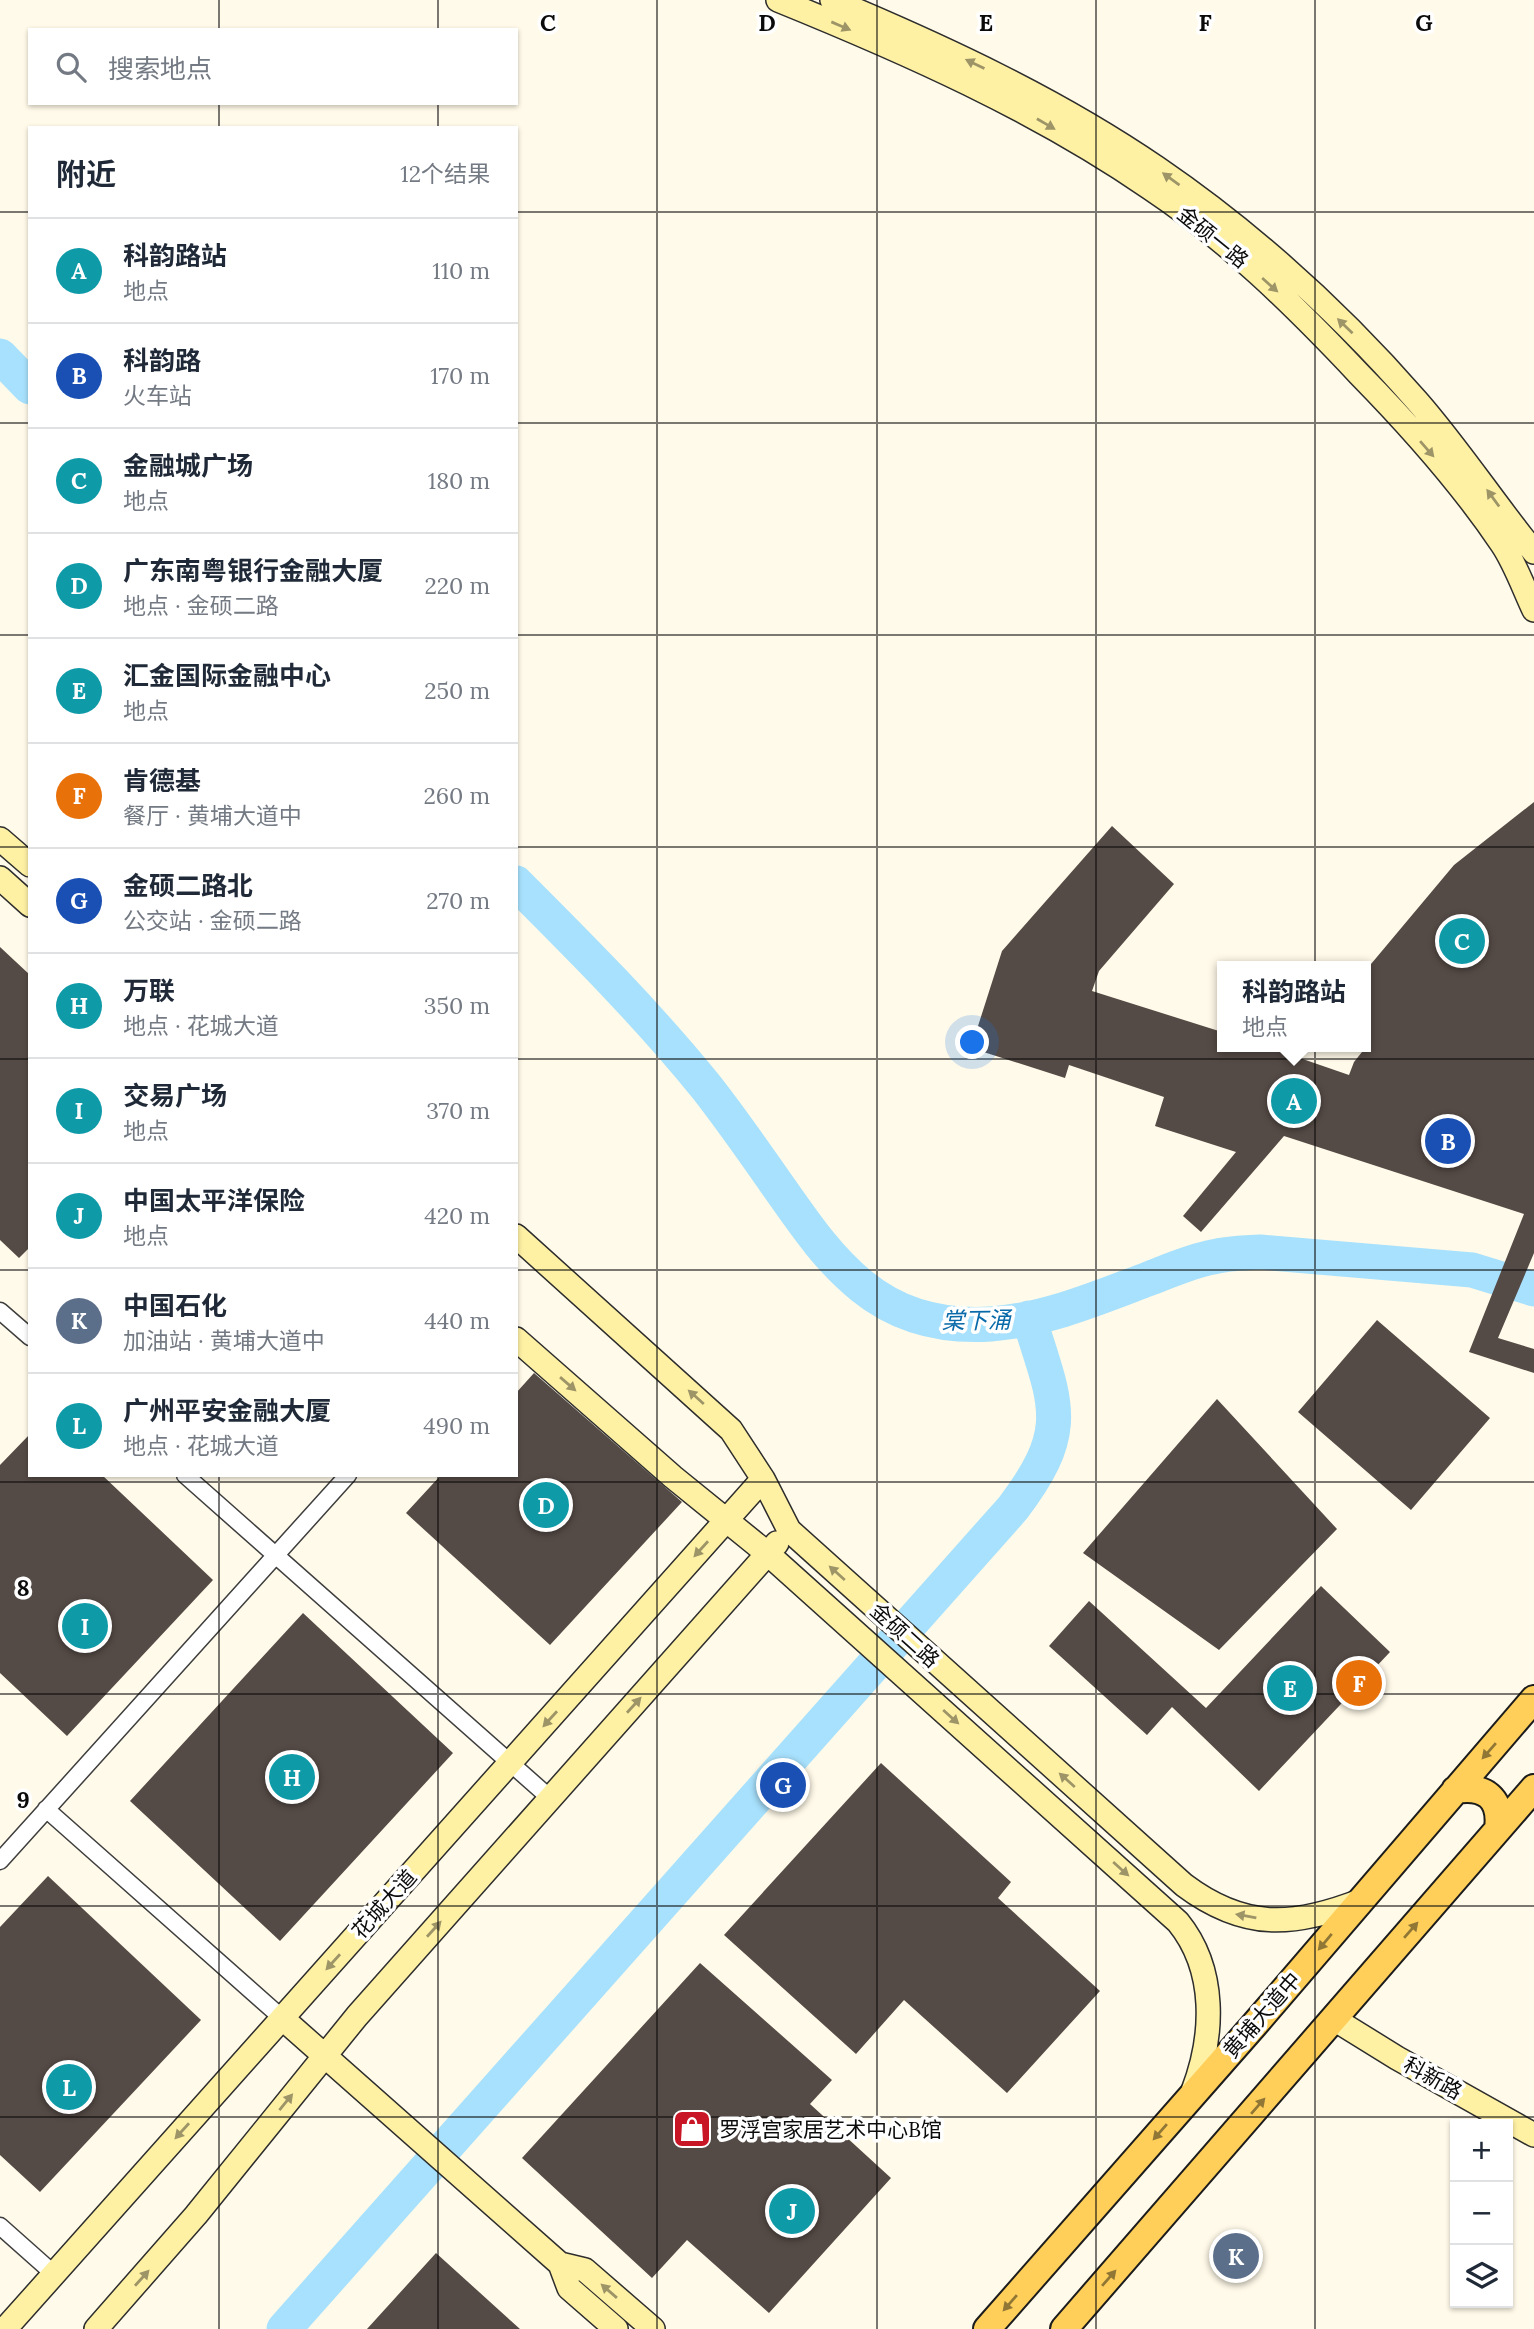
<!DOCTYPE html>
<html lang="zh">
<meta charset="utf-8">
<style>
:root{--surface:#fff;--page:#f6f6f7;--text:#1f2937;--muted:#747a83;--line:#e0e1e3;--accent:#2563eb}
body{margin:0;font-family:Lora,"Noto Sans SC",serif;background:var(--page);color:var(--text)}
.controls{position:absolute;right:21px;bottom:21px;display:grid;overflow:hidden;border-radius:0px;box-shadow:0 2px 5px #0004}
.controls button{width:63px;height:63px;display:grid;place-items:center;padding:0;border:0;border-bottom:2px solid var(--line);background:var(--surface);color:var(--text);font:35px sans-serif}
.you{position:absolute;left:973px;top:1043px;width:24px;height:24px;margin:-18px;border:5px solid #fff;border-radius:50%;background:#1a73e8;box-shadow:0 0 0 10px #1a73e833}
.badge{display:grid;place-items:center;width:46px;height:46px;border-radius:50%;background:var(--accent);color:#fff;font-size:23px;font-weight:700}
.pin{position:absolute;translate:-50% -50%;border:4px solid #fff;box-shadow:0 2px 7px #0006}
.popup{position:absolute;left:1217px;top:961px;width:154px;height:91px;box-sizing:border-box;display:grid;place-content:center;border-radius:0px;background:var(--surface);filter:drop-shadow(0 2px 5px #0005);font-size:23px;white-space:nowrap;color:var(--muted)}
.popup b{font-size:26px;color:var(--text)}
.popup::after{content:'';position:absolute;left:50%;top:100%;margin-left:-14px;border:14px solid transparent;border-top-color:var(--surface)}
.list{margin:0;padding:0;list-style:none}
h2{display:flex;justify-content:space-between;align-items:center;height:91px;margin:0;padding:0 28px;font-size:30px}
h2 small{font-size:23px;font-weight:400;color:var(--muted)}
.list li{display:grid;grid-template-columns:46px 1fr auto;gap:21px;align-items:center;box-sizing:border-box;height:105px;padding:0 28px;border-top:2px solid var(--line)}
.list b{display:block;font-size:26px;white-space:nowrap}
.list p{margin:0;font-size:23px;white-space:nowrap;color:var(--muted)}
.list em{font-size:23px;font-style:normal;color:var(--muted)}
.icon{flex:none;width:38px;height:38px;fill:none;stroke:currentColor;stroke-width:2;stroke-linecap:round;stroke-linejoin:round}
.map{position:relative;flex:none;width:1534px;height:2329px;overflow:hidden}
.search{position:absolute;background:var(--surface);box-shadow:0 2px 5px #0004;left:28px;top:28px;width:490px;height:77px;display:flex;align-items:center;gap:18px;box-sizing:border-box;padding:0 24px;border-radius:0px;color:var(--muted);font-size:26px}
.panel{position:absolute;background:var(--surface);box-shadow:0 2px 5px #0004;left:28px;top:126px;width:490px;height:1351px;border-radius:0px}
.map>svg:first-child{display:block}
</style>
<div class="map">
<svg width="1534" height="2329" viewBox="0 0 1534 2329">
<rect width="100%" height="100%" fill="#fffae9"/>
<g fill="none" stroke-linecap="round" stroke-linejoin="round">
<!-- river -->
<path stroke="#a8e1fd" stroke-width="35" d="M0,356L30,387
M516,883C582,949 648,1015 707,1088C732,1120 755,1153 778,1186C804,1223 828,1259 863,1287C900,1317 944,1327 991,1324C1046,1320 1098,1298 1148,1279C1169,1271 1191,1261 1213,1257C1229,1253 1245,1253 1260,1252L1472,1270L1534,1289
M284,2329L1013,1508C1073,1429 1056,1405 1029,1318"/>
</g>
<!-- building -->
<path fill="#554b46" d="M1534,802V1253L1498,1338L1534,1349V1373L1469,1352L1524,1214L1284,1136L1201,1232L1183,1216L1236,1152L1155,1126L1164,1097L1069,1065L1065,1078L971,1048L1002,951L1112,826L1174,884L1099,971L1092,991L1222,1032V1047H1268L1349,1075L1354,1062L1366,1047V970L1454,865Z
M0,947L30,975V1247L19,1258L0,1240Z
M1377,1320L1490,1418L1411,1510L1298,1412Z
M534,1373L682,1502L550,1645L406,1513L441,1475H516V1393Z
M1217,1399L1337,1529L1219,1650L1083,1553Z
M30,1434V1475H102L213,1580L67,1736L0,1673V1465Z
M1321,1586L1390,1652L1259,1791L1172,1707L1147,1735L1049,1646L1089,1601L1206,1708Z
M303,1613L453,1753L280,1941L130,1801Z
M881,1763L1011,1882L998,1898L1100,1991L1007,2093L904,2000L856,2054L724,1935Z
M48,1876L201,2020L40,2192L0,2155V1927Z
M700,1963L832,2080L810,2104L891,2178L769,2313L687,2240L652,2278L522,2158Z
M436,2253L520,2329H367Z"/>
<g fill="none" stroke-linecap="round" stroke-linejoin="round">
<defs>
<path id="street" d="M0,1311L30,1337
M185,1475L551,1799
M46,1809L282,2018
M0,1861L348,1475
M0,2226L54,2274"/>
<path id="secondary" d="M778,0C906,52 1035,109 1150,188C1228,240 1295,306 1359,374C1410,426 1461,483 1502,544C1515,563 1524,589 1534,610
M832,0C944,47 1056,99 1157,168C1252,233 1341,314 1417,401C1459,449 1494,503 1534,552
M0,839L30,865
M0,878L30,905
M516,1236L731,1430L763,1479L789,1530L1184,1885C1244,1930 1293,1927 1360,1901
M516,1339L673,1477L768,1554L1178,1922C1217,1970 1214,2036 1193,2091
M282,2018L560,2264L569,2288L616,2329
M1334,2019L1397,2058L1534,2135
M560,2264L585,2270L653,2329
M5,2329L763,1479
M96,2329L196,2215L357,2016L777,1543"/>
<path id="primary" d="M1455,1790C1485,1785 1502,1798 1498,1829
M987,2329L1255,2024L1534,1699
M1064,2329L1534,1788"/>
</defs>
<!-- street casing -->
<use href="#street" stroke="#3e3e3e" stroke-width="19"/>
<!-- secondary casing -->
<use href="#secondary" stroke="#2d2d2d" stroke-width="26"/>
<!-- primary casing -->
<use href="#primary" stroke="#1c1c1c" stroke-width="30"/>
<!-- street -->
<use href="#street" stroke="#fff" stroke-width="16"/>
<!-- secondary -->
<use href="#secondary" stroke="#fff1a4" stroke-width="23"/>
<!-- primary -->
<use href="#primary" stroke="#ffcf59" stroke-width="26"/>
</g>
<!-- one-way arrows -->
<defs><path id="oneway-solid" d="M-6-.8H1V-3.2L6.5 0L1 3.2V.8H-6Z" transform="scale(1.75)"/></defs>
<g fill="#9d9567">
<use href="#oneway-solid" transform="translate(841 26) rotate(23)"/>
<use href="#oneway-solid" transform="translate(975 64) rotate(-154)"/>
<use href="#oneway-solid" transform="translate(1046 124) rotate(30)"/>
<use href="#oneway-solid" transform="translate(1171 179) rotate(-144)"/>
<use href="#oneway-solid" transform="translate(1270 285) rotate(42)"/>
<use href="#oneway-solid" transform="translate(1345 326) rotate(-136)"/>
<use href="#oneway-solid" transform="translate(1427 449) rotate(49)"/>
<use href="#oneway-solid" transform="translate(1493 498) rotate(-126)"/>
<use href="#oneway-solid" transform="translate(568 1384) rotate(41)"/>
<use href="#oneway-solid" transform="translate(696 1397) rotate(-138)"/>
<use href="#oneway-solid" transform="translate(701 1549) rotate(132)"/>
<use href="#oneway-solid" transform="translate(837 1573) rotate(-138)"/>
<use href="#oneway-solid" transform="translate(634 1705) rotate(-48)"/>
<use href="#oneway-solid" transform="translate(951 1717) rotate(42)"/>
<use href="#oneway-solid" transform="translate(550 1719) rotate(132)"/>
<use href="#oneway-solid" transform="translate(1067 1780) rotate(-138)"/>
<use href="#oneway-solid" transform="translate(1121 1869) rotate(42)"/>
<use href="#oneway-solid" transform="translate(1246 1916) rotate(-170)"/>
<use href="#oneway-solid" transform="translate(434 1929) rotate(-48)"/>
<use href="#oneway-solid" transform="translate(333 1962) rotate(132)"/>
<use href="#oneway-solid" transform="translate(286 2102) rotate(-51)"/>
<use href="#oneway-solid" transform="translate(182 2131) rotate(132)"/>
<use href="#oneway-solid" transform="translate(142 2278) rotate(-48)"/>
<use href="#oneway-solid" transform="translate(609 2291) rotate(-139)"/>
</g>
<g fill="#917736">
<use href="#oneway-solid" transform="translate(1489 1751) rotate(131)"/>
<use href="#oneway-solid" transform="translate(1411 1930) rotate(-49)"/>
<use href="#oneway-solid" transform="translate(1325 1942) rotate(130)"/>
<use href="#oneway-solid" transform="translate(1258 2106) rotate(-49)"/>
<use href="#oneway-solid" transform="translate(1160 2132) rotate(131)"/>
<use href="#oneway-solid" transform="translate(1109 2278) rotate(-49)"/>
<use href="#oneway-solid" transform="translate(1010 2303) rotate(131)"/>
</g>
<!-- grid -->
<path fill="none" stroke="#0b0b0b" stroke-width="2" stroke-opacity="0.55" d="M219,0V30M438,0V30M657,0V2329M877,0V2329M1096,0V2329M1315,0V2329M219,103V128M438,103V128M0,212H30M516,212H1534M0,423H30M516,423H1534M0,635H30M516,635H1534M0,847H30M516,847H1534M0,1059H30M516,1059H1534M0,1270H30M516,1270H1534M219,1475V2329M438,1475V2329M0,1482H1534M0,1694H1534M0,1906H1534M0,2117H1534"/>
<!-- icons -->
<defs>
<symbol id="shop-square" viewBox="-11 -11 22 22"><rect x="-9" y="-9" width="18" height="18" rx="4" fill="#c91626" stroke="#fff"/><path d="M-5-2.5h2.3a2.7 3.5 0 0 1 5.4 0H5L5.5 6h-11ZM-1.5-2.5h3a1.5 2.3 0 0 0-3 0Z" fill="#fff"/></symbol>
</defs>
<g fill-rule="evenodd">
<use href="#shop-square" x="670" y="2107" width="44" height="44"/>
</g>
<g text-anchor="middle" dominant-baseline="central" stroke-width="7" stroke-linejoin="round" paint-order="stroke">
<!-- street labels -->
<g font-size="21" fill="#0b0b0b" stroke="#fff">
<text transform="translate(1213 237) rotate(39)">金硕一路</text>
<text transform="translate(905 1635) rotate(42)">金硕二路</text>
<text transform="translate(384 1904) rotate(-48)">花城大道</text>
<text transform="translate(1262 2015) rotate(-49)">黄埔大道中</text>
<text transform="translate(1433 2078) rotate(29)">科新路</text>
</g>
<!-- poi labels -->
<g font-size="21" fill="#0b0b0b" stroke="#fff" text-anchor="start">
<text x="719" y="2129">罗浮宫家居艺术中心B馆</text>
</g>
<!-- water labels -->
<g font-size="23" font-style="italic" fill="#096aa9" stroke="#fff">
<text transform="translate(976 1320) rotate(-1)">棠下涌</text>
</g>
</g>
<g font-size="23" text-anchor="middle" font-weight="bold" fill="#0b0b0b" stroke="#fff" stroke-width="7" stroke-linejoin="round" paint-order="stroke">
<text x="548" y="31">C</text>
<text x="767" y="31">D</text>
<text x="986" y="31">E</text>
<text x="1205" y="31">F</text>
<text x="1424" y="31">G</text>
<text x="23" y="1596">8</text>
<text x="23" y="1808">9</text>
</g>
</svg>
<div class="controls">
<button>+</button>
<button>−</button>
<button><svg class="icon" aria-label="layers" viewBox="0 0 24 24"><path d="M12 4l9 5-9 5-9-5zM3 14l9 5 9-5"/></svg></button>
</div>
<div class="you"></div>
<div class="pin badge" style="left:1294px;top:1101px;background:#0f9aa8">A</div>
<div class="popup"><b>科韵路站</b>地点</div>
<div class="pin badge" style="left:1448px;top:1141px;background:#1a4fb4">B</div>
<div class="pin badge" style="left:1462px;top:941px;background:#0f9aa8">C</div>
<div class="pin badge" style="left:546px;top:1505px;background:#0f9aa8">D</div>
<div class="pin badge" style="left:1290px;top:1688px;background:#0f9aa8">E</div>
<div class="pin badge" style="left:1359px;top:1683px;background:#e8710a">F</div>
<div class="pin badge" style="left:783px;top:1785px;background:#1a4fb4">G</div>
<div class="pin badge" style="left:292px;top:1777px;background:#0f9aa8">H</div>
<div class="pin badge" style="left:85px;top:1626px;background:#0f9aa8">I</div>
<div class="pin badge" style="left:792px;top:2211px;background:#0f9aa8">J</div>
<div class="pin badge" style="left:1236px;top:2256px;background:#5c6f8a">K</div>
<div class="pin badge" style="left:69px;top:2087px;background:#0f9aa8">L</div>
<div class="search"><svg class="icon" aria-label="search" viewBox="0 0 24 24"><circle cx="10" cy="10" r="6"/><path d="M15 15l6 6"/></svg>搜索地点</div>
<section class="panel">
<h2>附近<small>12个结果</small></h2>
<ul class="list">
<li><span class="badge" style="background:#0f9aa8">A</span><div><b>科韵路站</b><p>地点</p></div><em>110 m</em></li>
<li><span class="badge" style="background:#1a4fb4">B</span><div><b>科韵路</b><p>火车站</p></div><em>170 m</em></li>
<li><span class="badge" style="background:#0f9aa8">C</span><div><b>金融城广场</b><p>地点</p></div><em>180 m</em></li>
<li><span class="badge" style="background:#0f9aa8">D</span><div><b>广东南粤银行金融大厦</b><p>地点 · 金硕二路</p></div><em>220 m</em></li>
<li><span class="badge" style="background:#0f9aa8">E</span><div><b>汇金国际金融中心</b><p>地点</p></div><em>250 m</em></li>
<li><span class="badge" style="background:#e8710a">F</span><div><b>肯德基</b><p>餐厅 · 黄埔大道中</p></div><em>260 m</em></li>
<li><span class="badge" style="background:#1a4fb4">G</span><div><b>金硕二路北</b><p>公交站 · 金硕二路</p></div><em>270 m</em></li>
<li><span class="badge" style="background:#0f9aa8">H</span><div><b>万联</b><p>地点 · 花城大道</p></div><em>350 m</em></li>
<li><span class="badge" style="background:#0f9aa8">I</span><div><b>交易广场</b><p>地点</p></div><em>370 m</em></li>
<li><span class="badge" style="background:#0f9aa8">J</span><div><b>中国太平洋保险</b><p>地点</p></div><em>420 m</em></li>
<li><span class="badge" style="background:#5c6f8a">K</span><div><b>中国石化</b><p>加油站 · 黄埔大道中</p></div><em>440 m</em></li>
<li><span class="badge" style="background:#0f9aa8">L</span><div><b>广州平安金融大厦</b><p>地点 · 花城大道</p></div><em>490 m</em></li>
</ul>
</section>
</div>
